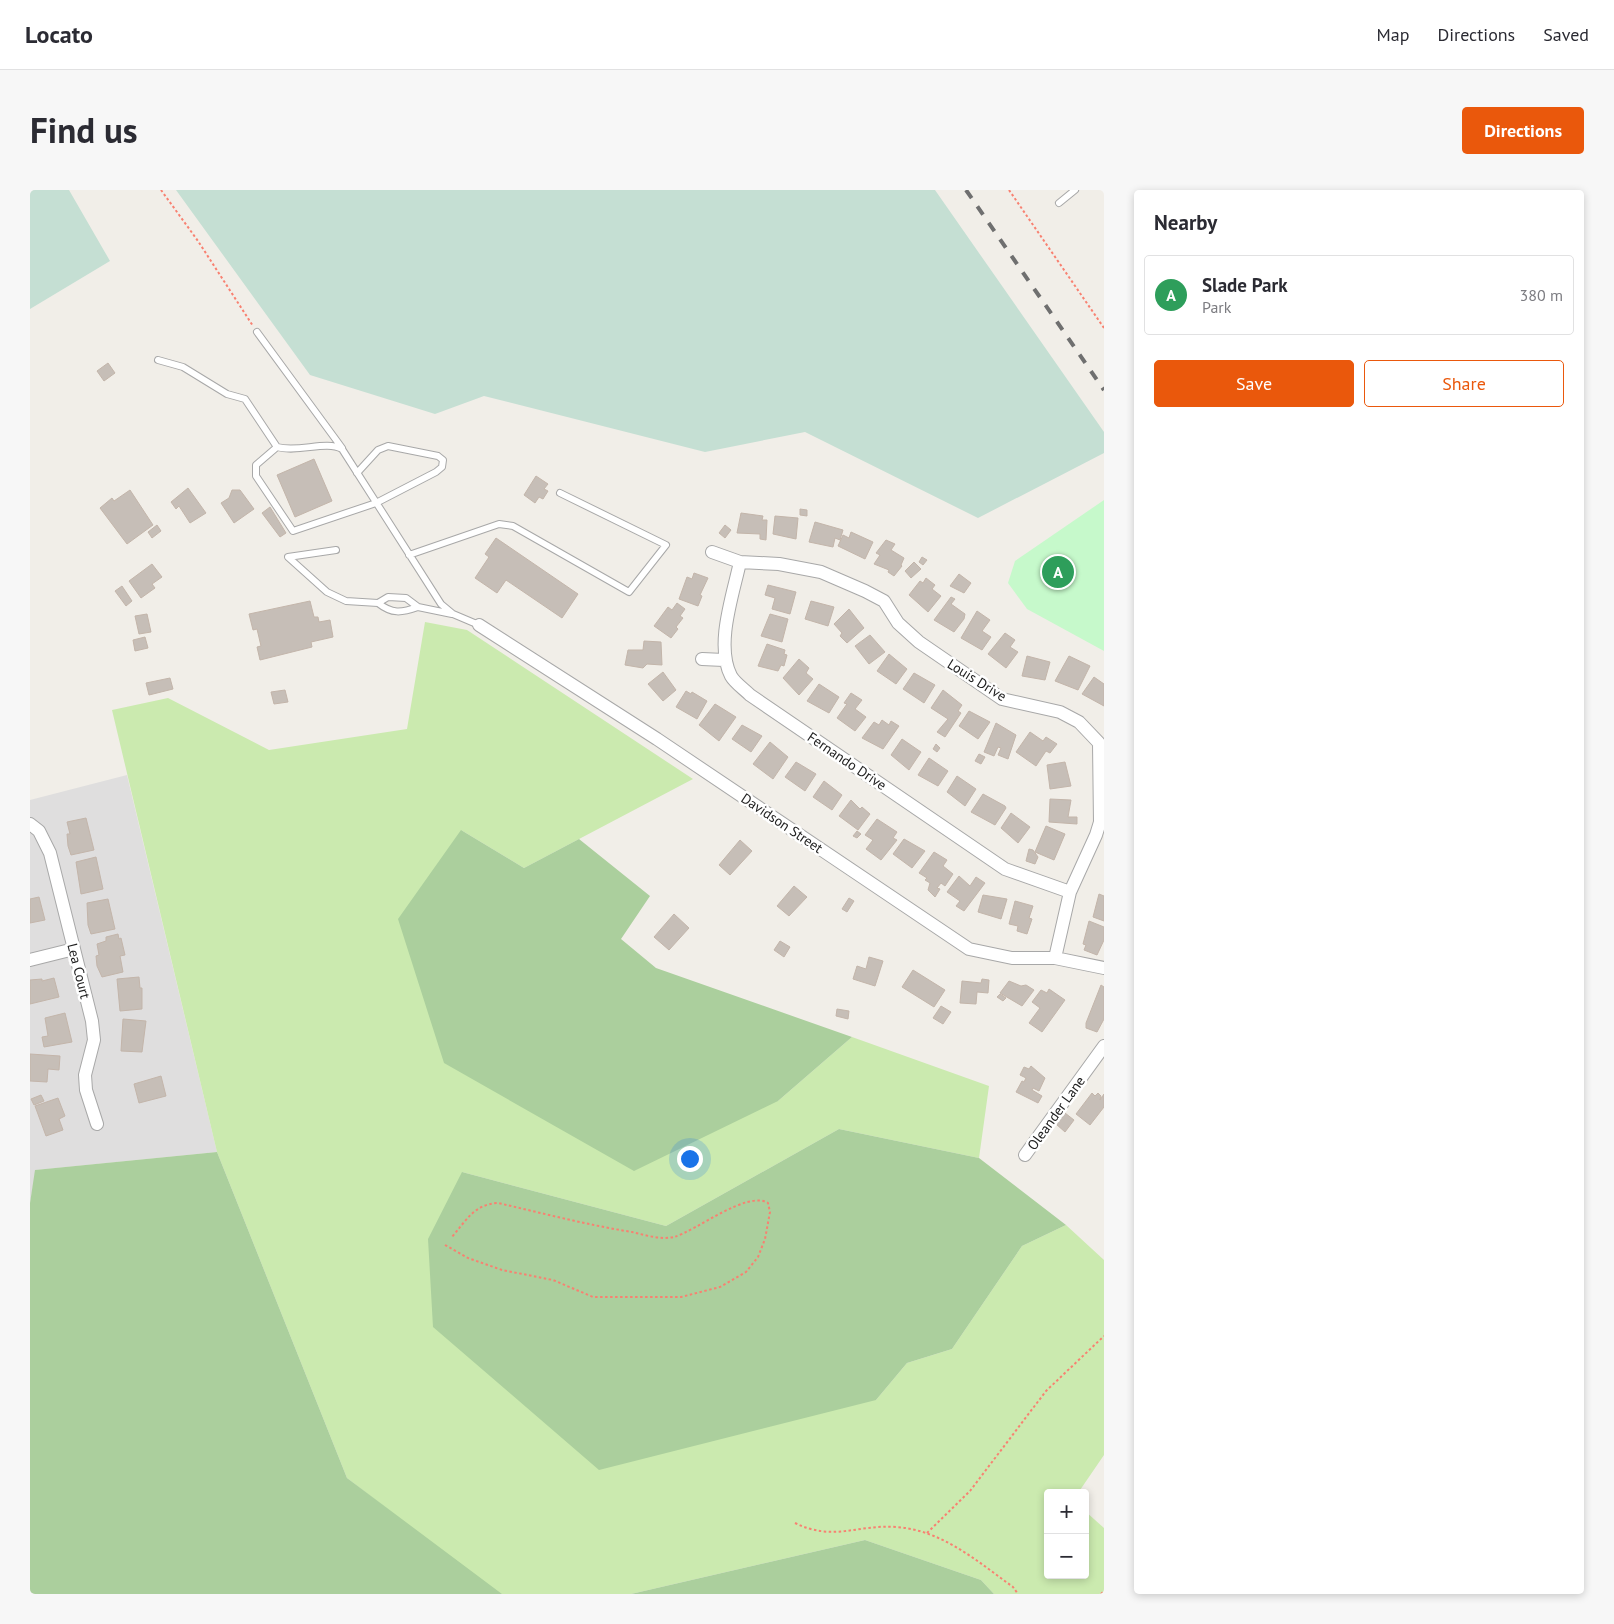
<!DOCTYPE html>
<meta charset="utf-8">
<style>
:root{--surface:#fff;--page:#f7f7f7;--text:#2b2b33;--muted:#7c7c81;--line:#e1e1e2;--accent:#ea580c}
body{margin:0;font-family:"PT Sans",sans-serif;background:var(--page);color:var(--text)}
.controls{position:absolute;right:15px;bottom:15px;display:grid;overflow:hidden;border-radius:5px;box-shadow:0 2px 8px #0003}
.controls button{width:45px;height:45px;display:grid;place-items:center;padding:0;border:0;border-bottom:1px solid var(--line);background:var(--surface);color:var(--text);font:25px sans-serif}
.you{position:absolute;left:659px;top:968px;width:18px;height:18px;margin:-12px;border:4px solid #fff;border-radius:50%;background:#1a73e8;box-shadow:0 0 0 8px #1a73e833}
.badge{display:grid;place-items:center;width:32px;height:32px;border-radius:50%;background:var(--accent);color:#fff;font-size:16px;font-weight:700}
.pin{position:absolute;translate:-50% -50%;border:2px solid #fff;box-shadow:0 1px 5px #0006}
.list{margin:0;padding:0;list-style:none}
h2{display:flex;justify-content:space-between;align-items:center;height:65px;margin:0;padding:0 20px;font-size:21px}
h2 small{font-size:16px;font-weight:400;color:var(--muted)}
.list li{display:grid;grid-template-columns:32px 1fr auto;gap:15px;align-items:center;box-sizing:border-box;height:80px;margin:0 10px 10px;padding:0 10px;border:1px solid var(--line);border-radius:5px}
.list b{display:block;font-size:19px;white-space:nowrap}
.list p{margin:0;font-size:16px;white-space:nowrap;color:var(--muted)}
.list em{font-size:16px;font-style:normal;color:var(--muted)}
.actions{display:flex;gap:10px;padding:15px 20px}
.actions a{flex:1;padding:11px 0;border:1px solid var(--accent);border-radius:5px;text-align:center;font-size:18px;color:var(--accent)}
.actions .main{background:var(--accent);color:#fff}
.map{position:relative;flex:none;width:1074px;height:1404px;overflow:hidden;border-radius:5px}
header{display:flex;align-items:center;gap:30px;box-sizing:border-box;height:70px;padding:0 25px;background:var(--surface);border-bottom:1px solid var(--line)}
header strong{font-size:24px}
nav{display:flex;gap:28px;margin-inline-start:auto;font-size:18px}
.intro{display:flex;align-items:center;justify-content:space-between;box-sizing:border-box;height:120px;padding:0 30px}
h1{margin:0;font-size:35px}
.button{padding:12px 22px;border-radius:5px;background:var(--accent);color:#fff;font-size:18px;font-weight:700}
main{display:flex;gap:30px;padding:0 30px}
aside{flex:1;background:var(--surface);border-radius:5px;box-shadow:0 2px 8px #0003}
.map>svg:first-child{display:block}
</style>
<header>
<strong>Locato</strong>
<nav><a>Map</a><a>Directions</a><a>Saved</a></nav>
</header>
<div class="intro"><h1>Find us</h1><a class="button">Directions</a></div>
<main>
<div class="map">
<svg width="1074" height="1404" viewBox="0 0 1074 1404">
<rect width="100%" height="100%" fill="#f1eee8"/>
<!-- residential -->
<path fill="#dfdede" d="M97,585L187,962L6,980L0,1013V610Z"/>
<!-- grass -->
<path fill="#cbeaaf" d="M395,432L437,440L663,589L494,678L431,640L748,911L822,847L959,896L949,968L809,939L636,1036L432,982L846,1210L877,1173L922,1159L992,1056L1036,1035L1074,1070V1265L1048,1303H1018V1385H1055V1321L1074,1338V1404H964L951,1390L835,1350L601,1404H468L317,1288L187,962L82,520L138,508L239,560L377,539Z"/>
<!-- forest -->
<path fill="#abcf9d" d="M431,640L494,678L549,649L620,706L591,749L626,778L822,847L748,911L604,981L414,873L368,729Z
M809,939L949,968L1036,1035L992,1056L922,1159L877,1173L846,1210L569,1280L403,1137L398,1049L432,982L636,1036Z
M187,962L317,1288L472,1404H0V1013L5,980Z
M835,1350L951,1390L964,1404H601Z"/>
<!-- wetland -->
<path fill="#c5dfd3" d="M0,0H39L80,71L0,119Z
M146,0H905L1074,242V263L948,328L775,242L675,262L454,206L405,224L280,185Z"/>
<!-- park -->
<path fill="#c6f9cb" d="M1074,310V461L997,419L978,393L985,371Z"/>
<!-- building -->
<path fill="#c6beb7" stroke="#c3b5aa" d="M78,173L85,183L74,191L67,181Z
M284,269L302,311L265,327L247,285Z
M506,286L518,294L514,299L518,301L513,309L509,307L505,313L494,305Z
M158,298L176,323L160,333L149,316L146,319L141,312Z
M100,300L123,335L97,354L70,318L82,308L84,311Z
M202,300H210L224,319L204,333L191,313L199,308Z
M240,317L256,343L250,347L232,323Z
M770,319L777,320V326L770,325Z
M711,323L733,326L732,330H737L736,350L730,349V344L707,343Z
M745,326L768,328L766,349L743,344Z
M785,332L813,340L810,350L805,348L803,357L779,352Z
M127,335L131,341L122,348L118,342Z
M695,335L701,340L695,348L689,343Z
M821,342L843,352L835,369L808,356L813,345L819,348Z
M466,348L548,404L532,428L476,390L467,403L445,388L459,367L455,364Z
M856,350L865,354L861,360L874,368L871,375L872,376L864,386L858,382L859,380L844,374L850,365L846,363Z
M892,367L897,370L893,375L889,372Z
M884,372L891,379L881,388L875,381Z
M122,374L132,387L122,394L125,398L111,408L99,391Z
M664,383L678,388L670,405L672,406L668,416L649,409L657,387L662,389Z
M929,384L941,393L934,403L920,396Z
M896,388L905,395L902,399L911,406L898,422L879,405L890,391L893,393Z
M738,395L766,402L760,424L742,419L745,408L735,405Z
M92,396L102,411L96,416L85,401Z
M921,407L925,409L921,414L935,424L934,429L924,442L904,430Z
M280,411L284,427H288L289,432L300,430L303,447L281,452L282,457L230,470L227,457L231,456L227,439L223,440L219,424Z
M781,411L804,417L798,436L775,429Z
M647,413L655,419L650,426L653,428L646,437L648,439L641,448L624,436L638,417L642,420Z
M819,419L834,438L817,453L810,446L812,443L804,434Z
M947,421L960,430L952,441L961,447L952,460L931,448Z
M117,424L121,442L109,444L105,426Z
M740,424L758,429L752,452L731,446Z
M975,443L985,450L980,457L988,462L976,478L958,464Z
M840,445L855,462L839,474L825,456Z
M115,447L118,458L105,461L103,450Z
M614,451L631,452L632,475L617,474L613,478L595,475L598,460H613Z
M737,454L755,460L754,464L757,465L754,476L751,475L748,481L728,476Z
M859,464L877,479L866,494L847,481Z
M997,466L1020,472L1015,490L992,486Z
M1039,466L1060,476L1048,500L1025,491Z
M769,469L779,478L776,483L783,489L769,505L753,488Z
M633,482L646,500L633,511L618,494Z
M884,483L905,495L894,513L873,499Z
M1064,487L1074,494V516L1052,504Z
M140,488L143,499L119,505L116,493Z
M789,494L809,507L799,523L777,511Z
M255,500L258,512L244,514L241,502Z
M913,500L932,515L928,521L931,523L915,547L907,542L918,529L901,518Z
M656,501L661,504L662,502L677,511L667,529L646,517Z
M821,503L832,510L825,519L836,527L825,541L807,528L817,514L814,513Z
M685,514L706,527L689,551L669,535Z
M939,521L960,532L948,549L929,536Z
M852,530L859,535L861,531L869,536L853,559L832,548L844,532L849,535Z
M966,533L986,545L978,569L968,565L971,558L968,557L964,566L954,562Z
M712,535L732,546L721,562L702,549Z
M1000,542L1013,551L1016,547L1027,554L1020,563L1016,561L1006,576L986,562Z
M872,549L891,562L879,580L861,565Z
M740,552L758,567L743,589L723,574Z
M906,554L910,558L907,562L903,559Z
M949,564L955,567L951,574L945,571Z
M899,568L918,581L908,596L888,585Z
M766,572L786,584L775,601L755,587Z
M1035,572L1041,596L1020,599L1017,575Z
M927,586L946,599L935,616L917,602Z
M794,591L812,605L802,620L783,607Z
M953,604L975,616L976,618L965,635L941,622Z
M1020,609L1041,610L1038,627H1047V634L1019,632Z
M821,610L830,619L832,617L840,624L828,640L809,626Z
M981,623L1000,637L988,653L971,638Z
M56,628L64,660L41,665L38,656L37,644H40L37,632Z
M847,629L867,642L863,648L867,650L851,670L836,659L843,650L835,645Z
M1016,636L1035,644L1024,670L1005,662Z
M827,641L831,644L827,648L823,646Z
M874,649L895,661L882,678L863,664Z
M710,650L722,661L700,685L689,675Z
M999,659L1003,660L1008,667L1005,674L996,671Z
M904,662L917,670L913,676L923,684L915,696L911,693L907,698L910,699L905,707L898,700L900,693L895,690L897,688L889,683Z
M66,667L73,699L51,704L46,672Z
M929,686L940,696L946,687L955,693L934,721L926,716L930,711L917,702Z
M764,696L777,707L759,726L747,716Z
M1069,704L1074,706V731L1063,727Z
M953,705L977,709L971,729L948,722Z
M9,707L15,730L0,733V709Z
M819,708L824,711L817,722L812,719Z
M78,709L85,739L61,744L58,735L57,713Z
M985,711L1003,716L999,728L1002,729L997,744L987,741L988,736L979,734Z
M644,724L659,738L639,760L624,747Z
M1059,731L1074,737V750L1067,765L1054,760L1056,755L1053,754Z
M88,744L89,749L91,748L95,765L90,766L93,782L72,787L67,776L66,766L69,765L67,754L76,751V747Z
M750,751L760,757L754,767L744,760Z
M839,767L853,771L845,796L823,789L827,776L836,779Z
M883,780L915,800L904,817L872,797Z
M109,787L110,798H112V819L90,821L87,789Z
M24,788L29,807L0,814V790L12,789V791Z
M952,789L959,790L958,803L947,802L946,814L930,813L932,791L951,793Z
M979,791L991,796L996,795L1004,800L992,816L970,803Z
M1071,795L1074,797V829L1067,842L1056,838V833Z
M1019,799L1035,810L1012,842L999,833L1010,818L1002,812L1011,800L1017,803Z
M970,804L976,808L973,811L967,807Z
M911,816L921,822L913,834L903,828Z
M807,819L819,821L818,829L806,826Z
M35,823L42,852L14,857L12,847L18,846L15,828Z
M93,829L116,831L112,862L91,861Z
M0,864L30,866L29,880L18,879L17,892L0,891Z
M1001,876L1015,888L1009,901L1003,898L1002,900L1012,906L1008,913L986,902L992,891L994,892L996,888L990,885L994,877L999,879Z
M131,886L136,906L109,913L104,894Z
M1062,903L1065,906L1068,903L1071,906L1070,910L1074,904V917L1060,935L1046,924Z
M11,905L14,911L4,915L1,909Z
M28,908L35,926L29,929L33,940L16,946L5,916Z
M1035,923L1044,930L1035,942L1026,934Z"/>
<g fill="none" stroke-linecap="round" stroke-linejoin="round">
<defs>
<path id="lane" d="M1029,13L1045,0
M227,142L312,258
M128,170L153,177L197,204L215,209L247,257C269,263 296,250 312,259L411,414L423,424L449,435
M247,257L226,275V286L263,341L346,313L406,282L412,277L413,270L408,266L358,256L348,260L327,283
M306,360L258,367L297,402L316,411L348,413
M379,365L469,334L483,336L599,402L636,355L530,303
M388,417C371,423 362,424 348,413L358,407L376,408L388,417L422,424"/>
<path id="street" d="M682,362L710,372L749,374L791,382L835,401L854,411L868,433L889,452L972,509L1030,522L1049,532L1069,553L1070,632L1066,645L1040,702L1025,768
M710,372C703,405 685,455 701,486C705,493 714,499 720,505L975,679L1040,702
M449,435L627,549L939,759L982,768H1025L1074,778
M672,469L694,470
M0,634L9,641L20,663L62,831L64,850L55,885L56,900L67,934
M0,770L44,759
M995,965L1074,856"/>
</defs>
<!-- lane casing -->
<use href="#lane" stroke="#a8a8a8" stroke-width="8"/>
<!-- street casing -->
<use href="#street" stroke="#a8a8a8" stroke-width="14"/>
<!-- path -->
<path stroke="#f88171" stroke-width="2" stroke-dasharray="2.5 2.5" stroke-linecap="butt" d="M131,0L168,51L223,136
M979,0L1074,138
M415,1055L438,1068L472,1080L523,1090L563,1107H651L690,1097L716,1082L728,1067L735,1049L740,1022L738,1013C717,1000 666,1041 644,1047C630,1050 615,1045 602,1042C557,1035 512,1023 468,1013C444,1014 436,1031 421,1048
M765,1333C804,1352 828,1334 866,1337C912,1340 947,1371 983,1397L988,1404
M897,1343L940,1301L1016,1201L1074,1146
M1071,1404L1074,1401"/>
<!-- lane -->
<use href="#lane" stroke="#fff" stroke-width="6"/>
<!-- street -->
<use href="#street" stroke="#fff" stroke-width="12"/>
<!-- rail -->
<path stroke="#6f6f6f" stroke-width="4" stroke-dasharray="10 10" stroke-linecap="butt" d="M936,0L1074,200"/>
</g>
<g text-anchor="middle" dominant-baseline="central" stroke-width="5" stroke-linejoin="round" paint-order="stroke">
<!-- street labels -->
<g font-size="14" fill="#212121" stroke="#fff">
<text transform="translate(947 490) rotate(32)">Louis Drive</text>
<text transform="translate(817 571) rotate(34)">Fernando Drive</text>
<text transform="translate(752 633) rotate(34)">Davidson Street</text>
<text transform="translate(49 781) rotate(76)">Lea Court</text>
<text transform="translate(1026 923) rotate(-54)">Oleander Lane</text>
</g>
</g>
</svg>
<div class="controls">
<button>+</button>
<button>−</button>
</div>
<div class="you"></div>
<div class="pin badge" style="left:1028px;top:382px;background:#2e9e5b">A</div>
</div>
<aside>
<h2>Nearby<small></small></h2>
<ul class="list">
<li><span class="badge" style="background:#2e9e5b">A</span><div><b>Slade Park</b><p>Park</p></div><em>380 m</em></li>
</ul>
<div class="actions"><a class="main">Save</a><a>Share</a></div>
</aside>
</main>
